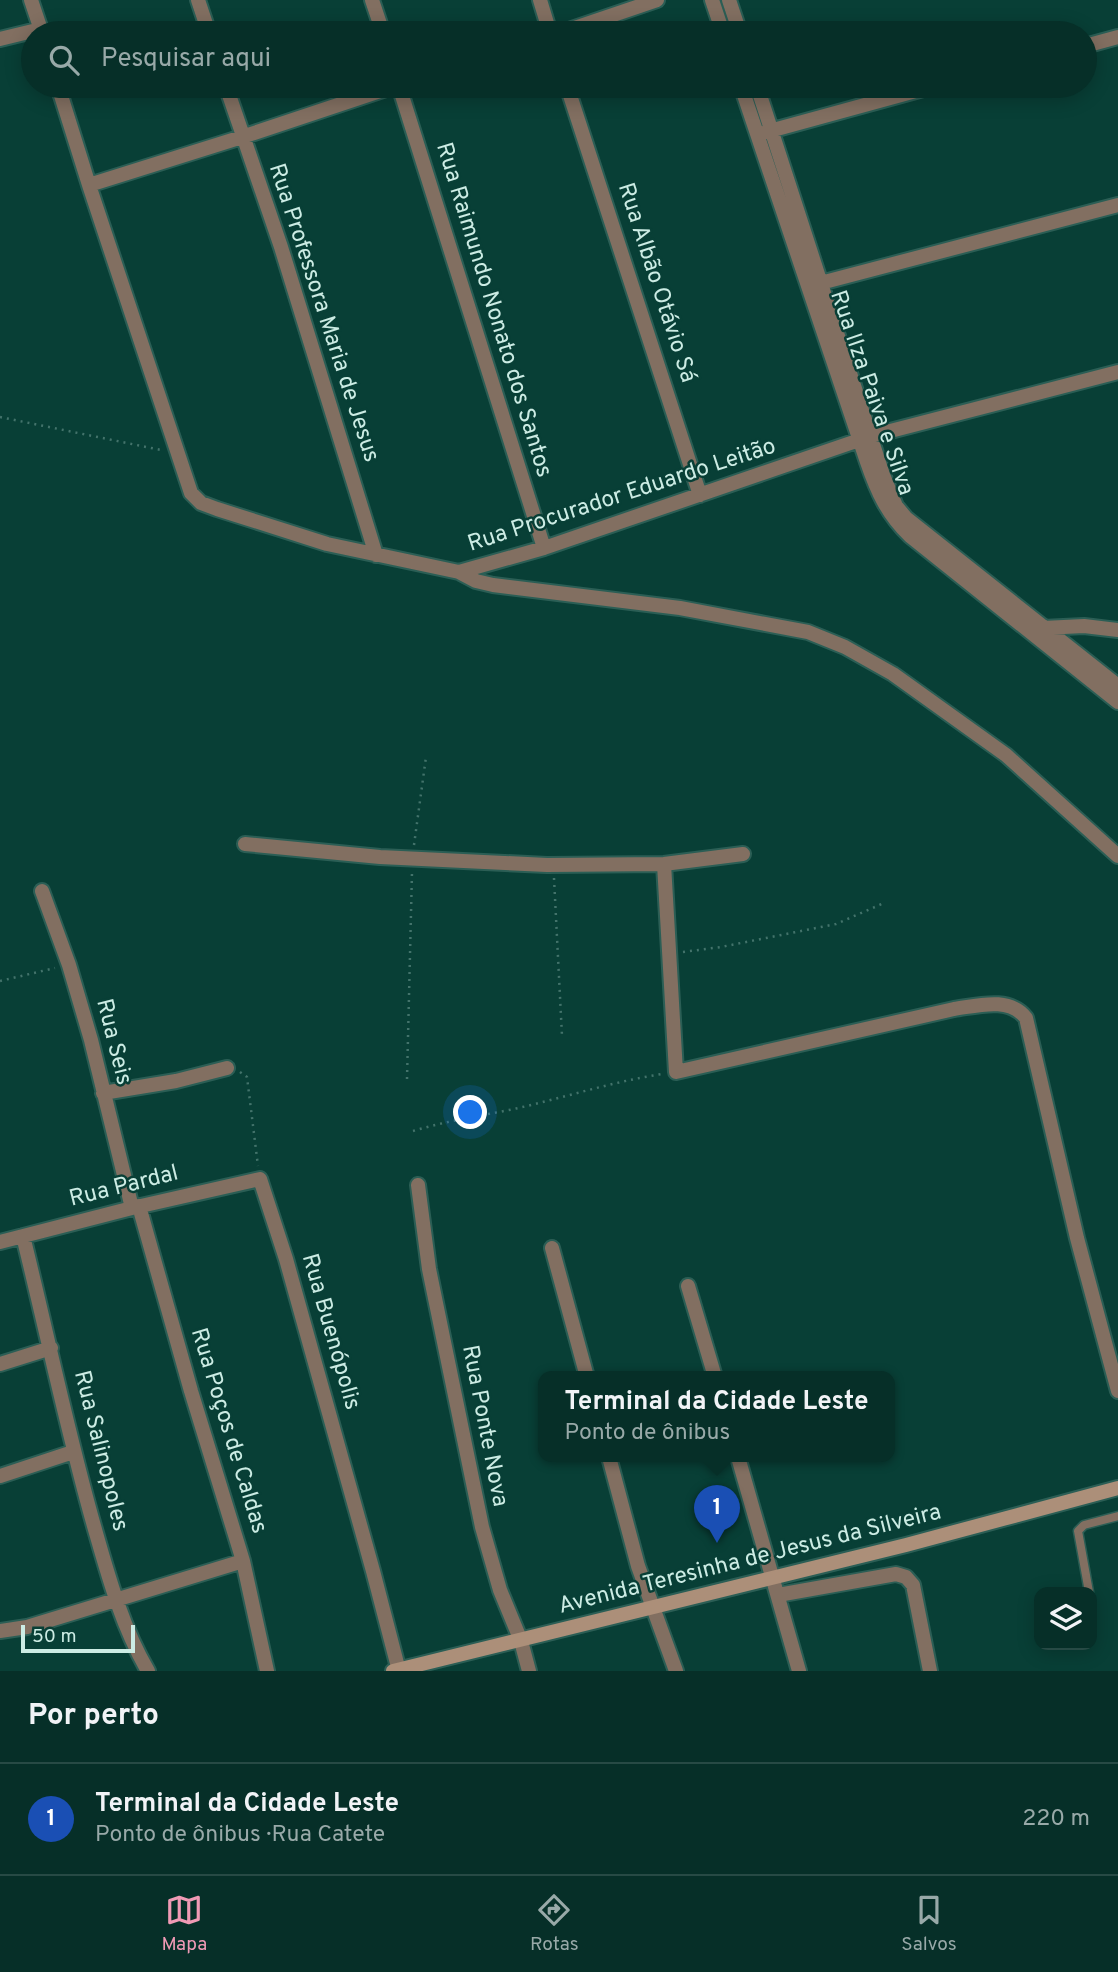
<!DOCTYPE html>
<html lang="pt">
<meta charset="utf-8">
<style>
:root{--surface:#062f28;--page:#0f3730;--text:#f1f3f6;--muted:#98a9a8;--line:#274a45;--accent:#f09ab5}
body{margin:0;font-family:Overpass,sans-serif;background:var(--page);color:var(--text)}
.controls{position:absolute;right:21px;bottom:21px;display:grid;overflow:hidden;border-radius:14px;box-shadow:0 4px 18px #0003}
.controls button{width:63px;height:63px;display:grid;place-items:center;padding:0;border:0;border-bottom:2px solid var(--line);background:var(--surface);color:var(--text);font:35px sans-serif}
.scale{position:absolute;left:21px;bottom:18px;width:114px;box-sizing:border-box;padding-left:7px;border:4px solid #ccece4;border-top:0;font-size:19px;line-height:24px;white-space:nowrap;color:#ccece4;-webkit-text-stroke:5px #083f36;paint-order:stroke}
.you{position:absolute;left:471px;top:1113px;width:24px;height:24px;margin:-18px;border:5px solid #fff;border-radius:50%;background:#1a73e8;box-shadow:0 0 0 10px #1a73e833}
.badge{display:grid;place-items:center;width:46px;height:46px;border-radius:50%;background:var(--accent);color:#fff;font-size:23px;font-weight:700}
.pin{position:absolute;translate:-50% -58px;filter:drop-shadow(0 2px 4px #0008)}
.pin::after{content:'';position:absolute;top:37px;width:24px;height:21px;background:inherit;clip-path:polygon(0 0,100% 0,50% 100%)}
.popup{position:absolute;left:538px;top:1371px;width:357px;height:91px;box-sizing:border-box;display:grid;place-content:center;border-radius:14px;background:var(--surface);filter:drop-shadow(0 2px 5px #0005);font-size:23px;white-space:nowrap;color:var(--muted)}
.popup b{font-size:26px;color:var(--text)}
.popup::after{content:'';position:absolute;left:50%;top:100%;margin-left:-14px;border:14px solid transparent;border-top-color:var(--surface)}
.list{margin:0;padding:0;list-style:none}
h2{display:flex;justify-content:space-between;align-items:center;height:91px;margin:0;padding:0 28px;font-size:30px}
h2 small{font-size:23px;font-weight:400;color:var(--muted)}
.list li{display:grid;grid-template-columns:46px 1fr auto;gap:21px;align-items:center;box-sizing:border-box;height:112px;padding:0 28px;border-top:2px solid var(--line)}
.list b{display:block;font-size:26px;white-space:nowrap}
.list p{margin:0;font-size:23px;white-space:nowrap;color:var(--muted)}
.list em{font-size:23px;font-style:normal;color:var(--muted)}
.icon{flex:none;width:38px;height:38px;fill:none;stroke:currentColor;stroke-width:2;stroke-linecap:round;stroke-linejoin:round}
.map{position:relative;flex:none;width:1118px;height:1671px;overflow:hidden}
.search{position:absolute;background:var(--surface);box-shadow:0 4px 18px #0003;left:21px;right:21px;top:21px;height:77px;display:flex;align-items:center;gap:18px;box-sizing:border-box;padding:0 24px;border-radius:38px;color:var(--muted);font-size:26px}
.sheet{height:203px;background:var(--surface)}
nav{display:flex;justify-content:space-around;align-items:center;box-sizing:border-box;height:98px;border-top:2px solid var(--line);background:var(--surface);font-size:19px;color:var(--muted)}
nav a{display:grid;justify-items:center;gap:4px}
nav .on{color:var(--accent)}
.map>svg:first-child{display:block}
</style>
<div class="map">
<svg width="1118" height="1671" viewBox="0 0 1118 1671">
<rect width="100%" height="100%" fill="#083f36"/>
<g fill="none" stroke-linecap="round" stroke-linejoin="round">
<defs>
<path id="lane" d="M1089,1592L1078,1531L1084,1525L1118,1516"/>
<path id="street" d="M31,0L42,33
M198,0L209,33
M372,0L383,33
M540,0L550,33
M712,0L723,33
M729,0L740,33
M560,33L657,0
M0,39L41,29
M1085,46L1118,37
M58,86L89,185L191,493L201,503L217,509L327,544L459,572L544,548L871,436L1118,372
M226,86L281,247L376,555
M399,86L544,548
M567,86L700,495
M741,86L867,462C877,491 887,514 910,536L1118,702
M757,86L883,475L896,506L906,518L1118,686
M766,132L934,86
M89,185L242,137L395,86
M813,285L1118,205
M459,572L476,581L493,585L680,608L808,632L845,647L893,674L1006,755L1118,856
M1043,628L1084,626L1118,630
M245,844L380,857L547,865L664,864L743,854
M664,864L676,1072L954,1009C977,1006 1009,996 1026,1018L1077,1238L1118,1391
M42,891L69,965L91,1040L132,1208
M103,1093L176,1081L227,1068
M418,1185L429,1269L482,1527L500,1590L521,1641L529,1671
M139,1206L191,1391L243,1561L267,1671
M23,1236C47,1333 67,1431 94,1526C108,1575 122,1627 148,1671
M0,1242L132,1208L260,1179L286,1259L373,1571L399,1671
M552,1248L587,1377
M688,1286L715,1377
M0,1364L51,1348
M609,1457L638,1566L676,1671
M738,1457L799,1671
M0,1476L73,1452
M778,1595L896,1574L906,1577L913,1585L930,1671
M0,1631L27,1627L243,1561"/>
<path id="secondary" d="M393,1671L906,1545L1118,1488"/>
</defs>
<!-- lane casing -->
<use href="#lane" stroke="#2b5e55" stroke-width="11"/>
<!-- street casing -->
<use href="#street" stroke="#2b5e55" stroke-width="18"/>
<!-- secondary casing -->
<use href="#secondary" stroke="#2b5e55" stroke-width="18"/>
<!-- path -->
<path stroke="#43736b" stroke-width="2.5" stroke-dasharray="2 5" stroke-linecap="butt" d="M0,417L161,450
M414,845L426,757
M554,878L562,1036
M683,952L721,947L836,924L884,903
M0,981L55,968
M240,1072L247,1077L258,1166
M407,1079L412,872
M413,1131C446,1121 480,1116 514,1109C563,1098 611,1082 662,1074"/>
<!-- lane -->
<use href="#lane" stroke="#826f61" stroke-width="8"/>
<!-- street -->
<use href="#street" stroke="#826f61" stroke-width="14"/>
<!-- secondary -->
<use href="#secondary" stroke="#ac8f79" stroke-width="14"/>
</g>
<g text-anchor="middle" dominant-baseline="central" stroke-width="5" stroke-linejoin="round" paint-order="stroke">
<!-- street labels -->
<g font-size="23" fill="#ccece4" stroke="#083f36">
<text transform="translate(656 283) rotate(72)">Rua Albão Otávio Sá</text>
<text transform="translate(493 310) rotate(73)">Rua Raimundo Nonato dos Santos</text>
<text transform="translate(323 313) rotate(72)">Rua Professora Maria de Jesus</text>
<text transform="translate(871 393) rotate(71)">Rua Ilza Paiva e Silva</text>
<text transform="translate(622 496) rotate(-18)">Rua Procurador Eduardo Leitão</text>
<text transform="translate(113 1042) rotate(76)">Rua Seis</text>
<text transform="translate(124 1187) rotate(-14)">Rua Pardal</text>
<text transform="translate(330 1332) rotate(74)">Rua Buenópolis</text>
<text transform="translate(484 1426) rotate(79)">Rua Ponte Nova</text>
<text transform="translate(228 1431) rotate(73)">Rua Poços de Caldas</text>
<text transform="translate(100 1451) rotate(76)">Rua Salinopoles</text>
<text transform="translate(750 1560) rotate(-14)">Avenida Teresinha de Jesus da Silveira</text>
</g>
</g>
</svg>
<div class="controls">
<button><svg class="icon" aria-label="layers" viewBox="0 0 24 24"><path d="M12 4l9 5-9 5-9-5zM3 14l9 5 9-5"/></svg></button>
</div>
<div class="scale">50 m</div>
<div class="you"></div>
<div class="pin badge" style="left:717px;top:1543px;background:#1a4fb4">1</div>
<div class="popup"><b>Terminal da Cidade Leste</b>Ponto de ônibus</div>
<div class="search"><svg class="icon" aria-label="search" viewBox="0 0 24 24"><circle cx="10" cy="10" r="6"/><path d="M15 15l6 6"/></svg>Pesquisar aqui</div>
</div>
<section class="sheet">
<h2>Por perto<small></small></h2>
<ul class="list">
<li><span class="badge" style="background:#1a4fb4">1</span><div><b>Terminal da Cidade Leste</b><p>Ponto de ônibus · Rua Catete</p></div><em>220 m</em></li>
</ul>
</section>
<nav>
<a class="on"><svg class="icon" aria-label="map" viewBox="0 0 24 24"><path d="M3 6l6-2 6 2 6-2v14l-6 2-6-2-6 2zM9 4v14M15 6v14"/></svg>Mapa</a>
<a><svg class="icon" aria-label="directions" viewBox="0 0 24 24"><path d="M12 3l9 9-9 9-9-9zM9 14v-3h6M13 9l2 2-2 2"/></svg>Rotas</a>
<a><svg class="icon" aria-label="saved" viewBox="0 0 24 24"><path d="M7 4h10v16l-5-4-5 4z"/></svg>Salvos</a>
</nav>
